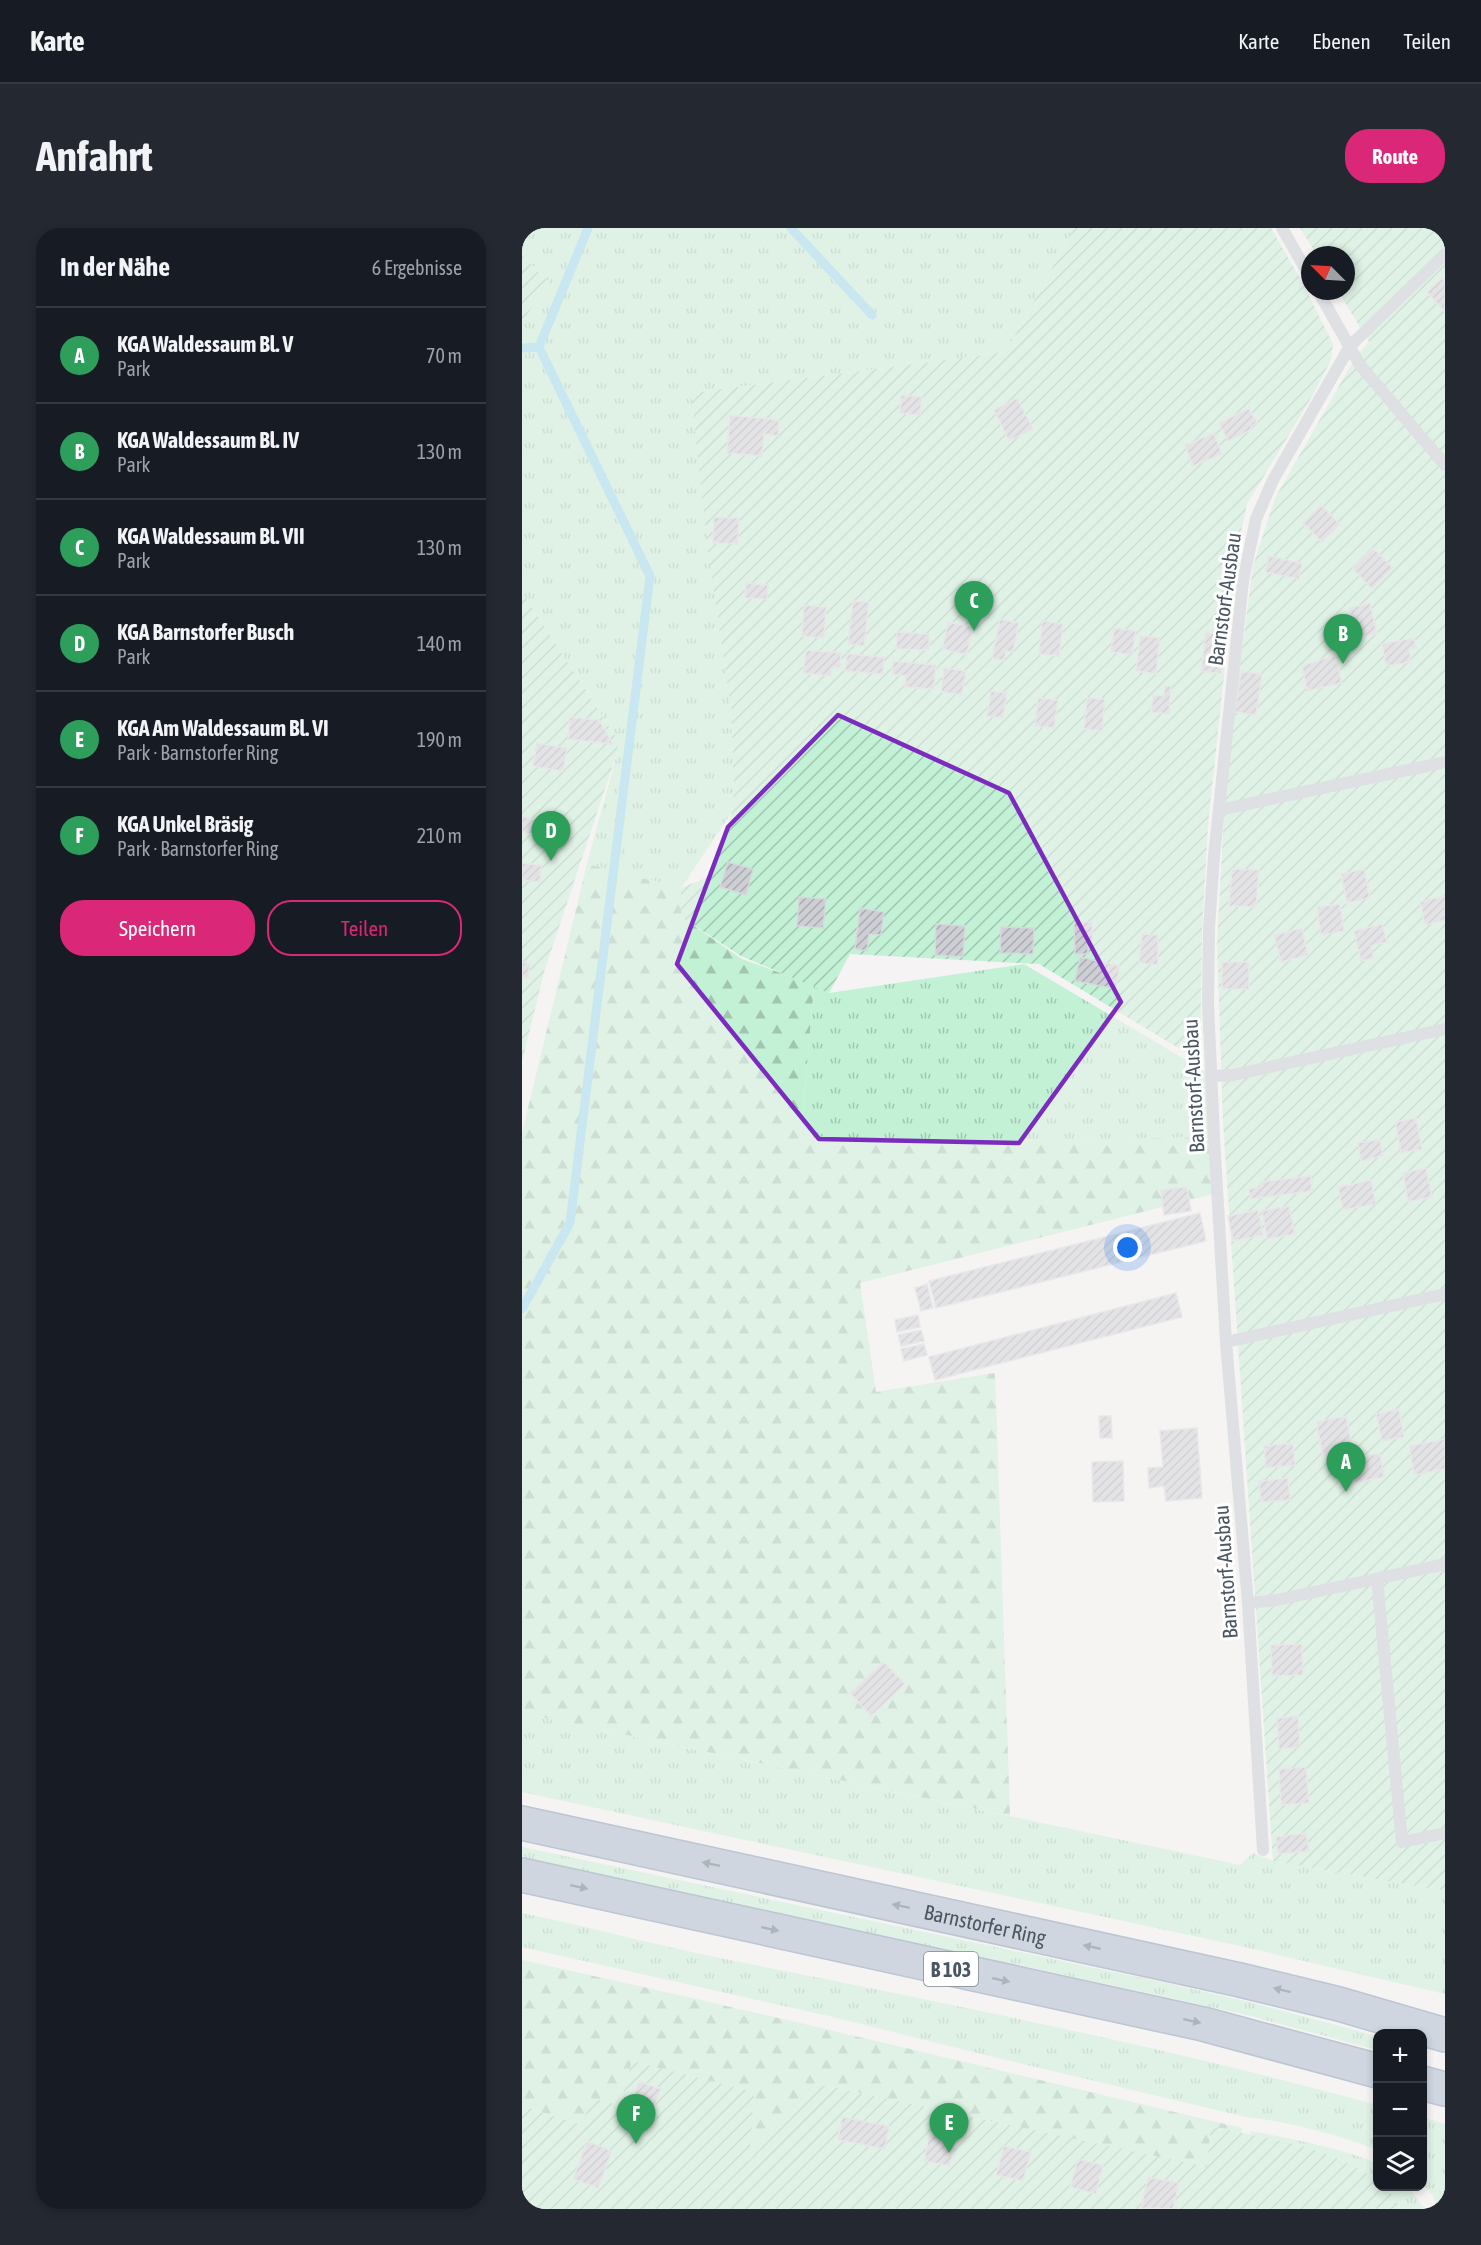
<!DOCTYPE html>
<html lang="de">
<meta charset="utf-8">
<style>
:root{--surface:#171b24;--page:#242831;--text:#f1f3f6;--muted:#9ea1a6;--line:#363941;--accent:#db2777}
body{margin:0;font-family:"Asap Condensed",sans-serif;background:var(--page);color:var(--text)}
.controls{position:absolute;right:18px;bottom:18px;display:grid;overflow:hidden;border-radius:12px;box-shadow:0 3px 9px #0003}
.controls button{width:54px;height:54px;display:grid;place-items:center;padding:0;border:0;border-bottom:2px solid var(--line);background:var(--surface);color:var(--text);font:30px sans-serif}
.compass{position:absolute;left:779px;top:18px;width:54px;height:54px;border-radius:50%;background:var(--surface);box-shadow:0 3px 9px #0003;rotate:294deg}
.you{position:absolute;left:606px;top:1020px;width:21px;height:21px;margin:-15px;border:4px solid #fff;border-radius:50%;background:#1a73e8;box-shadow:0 0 0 9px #1a73e833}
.badge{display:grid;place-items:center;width:39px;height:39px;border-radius:50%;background:var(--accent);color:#fff;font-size:20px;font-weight:700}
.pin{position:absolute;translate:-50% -50px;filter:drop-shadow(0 2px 3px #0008)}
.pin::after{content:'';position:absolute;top:32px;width:21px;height:18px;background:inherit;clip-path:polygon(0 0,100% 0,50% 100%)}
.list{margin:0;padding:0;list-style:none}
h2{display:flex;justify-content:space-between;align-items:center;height:78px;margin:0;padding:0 24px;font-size:26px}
h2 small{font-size:20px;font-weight:400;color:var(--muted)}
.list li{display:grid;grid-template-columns:39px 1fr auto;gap:18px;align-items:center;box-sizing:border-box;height:96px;padding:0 24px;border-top:2px solid var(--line)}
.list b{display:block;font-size:22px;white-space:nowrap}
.list p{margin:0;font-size:20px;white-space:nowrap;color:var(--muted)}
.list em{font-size:20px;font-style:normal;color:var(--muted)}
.actions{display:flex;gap:12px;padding:18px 24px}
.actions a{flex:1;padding:14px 0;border:2px solid var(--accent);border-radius:24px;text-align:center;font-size:21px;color:var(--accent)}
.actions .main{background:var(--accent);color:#fff}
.icon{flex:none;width:33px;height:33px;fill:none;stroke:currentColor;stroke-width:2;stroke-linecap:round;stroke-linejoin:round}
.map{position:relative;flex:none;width:923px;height:1981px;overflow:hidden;border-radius:24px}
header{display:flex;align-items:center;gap:36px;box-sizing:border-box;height:84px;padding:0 30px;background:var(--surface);border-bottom:2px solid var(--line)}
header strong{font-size:28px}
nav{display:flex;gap:33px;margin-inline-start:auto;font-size:21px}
.intro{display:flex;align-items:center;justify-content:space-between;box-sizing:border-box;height:144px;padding:0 36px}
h1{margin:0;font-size:42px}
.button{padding:15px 27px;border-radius:24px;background:var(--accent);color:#fff;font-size:21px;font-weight:700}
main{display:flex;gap:36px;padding:0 36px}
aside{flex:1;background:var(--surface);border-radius:24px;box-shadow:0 3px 9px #0003}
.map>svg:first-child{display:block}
</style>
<header>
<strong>Karte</strong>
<nav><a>Karte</a><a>Ebenen</a><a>Teilen</a></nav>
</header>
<div class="intro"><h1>Anfahrt</h1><a class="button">Route</a></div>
<main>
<aside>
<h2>In der Nähe<small>6 Ergebnisse</small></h2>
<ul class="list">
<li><span class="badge" style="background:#2e9e5b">A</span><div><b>KGA Waldessaum Bl. V</b><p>Park</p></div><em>70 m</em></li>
<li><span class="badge" style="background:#2e9e5b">B</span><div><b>KGA Waldessaum Bl. IV</b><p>Park</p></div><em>130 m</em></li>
<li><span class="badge" style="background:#2e9e5b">C</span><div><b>KGA Waldessaum Bl. VII</b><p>Park</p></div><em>130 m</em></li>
<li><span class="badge" style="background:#2e9e5b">D</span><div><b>KGA Barnstorfer Busch</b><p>Park</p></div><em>140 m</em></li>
<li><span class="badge" style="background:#2e9e5b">E</span><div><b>KGA Am Waldessaum Bl. VI</b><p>Park · Barnstorfer Ring</p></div><em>190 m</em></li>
<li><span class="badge" style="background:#2e9e5b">F</span><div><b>KGA Unkel Bräsig</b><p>Park · Barnstorfer Ring</p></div><em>210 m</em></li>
</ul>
<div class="actions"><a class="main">Speichern</a><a>Teilen</a></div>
</aside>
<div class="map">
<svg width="923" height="1981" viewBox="0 0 923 1981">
<defs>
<pattern id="grass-tufts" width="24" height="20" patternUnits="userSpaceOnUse" patternTransform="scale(1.5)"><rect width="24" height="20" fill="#c3f1d5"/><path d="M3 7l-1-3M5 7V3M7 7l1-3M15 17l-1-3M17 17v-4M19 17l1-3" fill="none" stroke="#a0c6b0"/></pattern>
<pattern id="forest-firs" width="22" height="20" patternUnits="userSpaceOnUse" patternTransform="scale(1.5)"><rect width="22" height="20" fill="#c3f1d5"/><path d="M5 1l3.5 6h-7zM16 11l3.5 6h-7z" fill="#a0c6b0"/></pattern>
<pattern id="garden-furrows" width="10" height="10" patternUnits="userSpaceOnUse" patternTransform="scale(1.5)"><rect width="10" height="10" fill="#c3f1d5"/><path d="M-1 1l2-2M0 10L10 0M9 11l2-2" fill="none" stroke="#a0c6b0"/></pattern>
<pattern id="building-hatch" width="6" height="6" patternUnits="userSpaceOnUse" patternTransform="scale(1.5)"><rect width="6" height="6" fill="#cdcfd5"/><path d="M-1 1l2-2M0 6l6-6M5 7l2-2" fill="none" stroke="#a8abb0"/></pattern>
</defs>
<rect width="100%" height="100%" fill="#f5f3f3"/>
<!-- grass -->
<path fill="url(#grass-tufts)" d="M0,0H552L484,124L169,165L209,480L212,565L210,584L159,660L65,636L96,522L94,509L0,364V94L27,54L0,27Z
M502,736L691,848L692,909L278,917L292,757L307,765Z
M0,1485L718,1637L731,1625L751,1633L923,1663V1766L723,1719L0,1564Z
M0,1619L644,1755L727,1774L855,1808V1822L725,1787L488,1735L0,1632Z
M0,1685C71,1700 141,1719 213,1733C428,1776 644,1819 855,1877V1922C813,1906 769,1894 724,1889L443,1822L311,1789L0,1719Z
M901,1889L923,1896V1981H918L911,1968L901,1956Z
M728,1903C771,1911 814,1919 855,1935V1951L820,1932L781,1918L729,1907Z
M865,1959H886L903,1981H879Z"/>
<!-- forest -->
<path fill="url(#forest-firs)" d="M65,636L159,660V689L220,731L292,757L278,917L692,909L696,965L338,1055L354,1164L473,1145L488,1588L0,1485V905Z
M0,1732C241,1785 480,1843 720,1900L719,1905L689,1898L686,1940L296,1856L227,1934L110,1834L98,1878L61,1897L0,1878Z"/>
<!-- garden -->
<path fill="url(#garden-furrows)" d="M552,0H749L780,54L811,116L809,132L791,167L725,276L716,317L686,597L680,702L678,833L517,736L328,726L307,765L219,728L159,689V660L189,648L210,584L212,565L209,480L186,325L169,165L484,124Z
M778,0H923V1663L751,1633L701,894L695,714L705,534L731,338L753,270L833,130L847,114L816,63H824V27H795Z
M0,27L27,54L0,94Z
M0,364L94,509L96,522L22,744L0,834Z
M110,1833L232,1864L227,1933L296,1856L685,1939L689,1898L781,1918L820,1932L855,1951L856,1958L865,1959L879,1981H0V1878L61,1897L67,1870L98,1877Z"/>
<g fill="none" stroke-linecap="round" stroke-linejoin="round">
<!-- stream -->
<path stroke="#90daee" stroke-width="9" d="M269,0L350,87
M17,119L66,0
M0,120L17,119L128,348L48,995L0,1081"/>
</g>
<!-- building -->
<path fill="url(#building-hatch)" stroke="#d7d9de" stroke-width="1.5" d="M920,50L923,53V84L905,64Z
M379,167L400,169L398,187L378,185Z
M495,170L511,201L487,213L472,182Z
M727,180L735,195L729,198L731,201L706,213L697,195Z
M208,187L257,192L256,208L242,206L240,228L205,225Z
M692,205L700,226L671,238L663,217Z
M799,277L818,296L800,314L781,295Z
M192,289L217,290L216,316L191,315Z
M851,320L871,340L850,361L830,340Z
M747,328L780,335L777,351L743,344Z
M224,355L246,357L245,371L223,370Z
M331,373L347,374L342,418L326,416Z
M848,375L855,406L834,410L827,380Z
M282,377L304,379L302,410L280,408Z
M478,391L497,395L491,424L484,423L482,433L470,430Z
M520,393L541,396L537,428L517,426Z
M426,394L451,399L445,427L420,421Z
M592,400L614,403L610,427L589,424Z
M375,404L407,406V422L374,421Z
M684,404L705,407L699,446L679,443Z
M618,408L638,410L634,446L614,443Z
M892,410L894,420L887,421L889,434L864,438L860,416Z
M284,422L319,425L318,440L310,439L309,448L281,445Z
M325,426L362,429L361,446L323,443Z
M813,427L820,455L785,463L780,438Z
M371,433L414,437L412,461L383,459L384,448L370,446Z
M422,440L444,443L440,467L419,464Z
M719,443L740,446L734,487L713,484Z
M643,458H649L647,486L629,484L631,467L642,468Z
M469,463L485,465L481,490L465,488Z
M516,470L536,472L532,500L513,498Z
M565,470L583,471L580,503L562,501Z
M48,489L77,492L91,516L46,511Z
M15,515L45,520L41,543L11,538Z
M0,588L32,597L28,611L0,604Z
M206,634L231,641L224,667L198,659Z
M0,635L19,637L18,654L0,652Z
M710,641L737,642L734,679L707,678Z
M842,641L848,670L825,675L819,646Z
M923,668V692L903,697L898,674Z
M277,669L304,671L301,700L275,698Z
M818,676L822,703L799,707L795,679Z
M338,680L362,684L359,707L347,706L345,723L333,721Z
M552,694H570L571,713H566V726H553Z
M414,696L443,698L441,729L413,727Z
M860,696L865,714L849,718L852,730L839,733L832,703Z
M479,699L512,700L511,726L478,725Z
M780,700L786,727L759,734L752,707Z
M620,706L636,707V737L617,735Z
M558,729L598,738L594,761L553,753Z
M0,734L8,736L6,750L0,749Z
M700,734H727V761H700Z
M894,890L900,921L879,925L873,894Z
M858,911L861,928L839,933L836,915Z
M904,940L910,969L886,974L881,945Z
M789,948L790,963L728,971L727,961L739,959L738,954Z
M849,952L854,976L821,982L816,959Z
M665,959L669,983L642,987L639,962Z
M767,978L773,1006L745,1011L740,983Z
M736,982L741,1007L711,1013L706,988Z
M678,985L684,1013L414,1080L407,1053Z
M405,1056L411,1080L399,1083L393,1060Z
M654,1065L660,1089L413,1152L407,1129Z
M396,1087L398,1099L375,1104L373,1092Z
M399,1102L402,1113L379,1118L376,1107Z
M402,1116L405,1127L382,1133L379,1121Z
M877,1181L882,1209L860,1213L854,1186Z
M577,1188H589L590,1210H578Z
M824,1188L831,1222L801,1228L794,1194Z
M675,1200L680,1270L644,1273L642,1258L627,1260L626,1240L641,1239L638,1203Z
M923,1211V1241L892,1247L887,1218Z
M771,1215L773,1237L744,1240L742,1218Z
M858,1225L862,1249L827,1256L823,1232Z
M601,1233L602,1273L571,1274L570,1234Z
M766,1250L768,1272L739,1274L737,1253Z
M780,1416L781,1447L750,1448L749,1417Z
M362,1434L383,1456L349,1488L328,1465Z
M776,1488L778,1519L757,1521L755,1490Z
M784,1539L787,1575L759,1577L757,1541Z
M784,1605L787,1623L756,1626L754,1609Z
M117,1853L139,1861L128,1889L107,1881Z
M320,1889L367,1898L363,1921L316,1912Z
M407,1907L433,1912L428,1938L402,1933Z
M65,1913L90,1923L76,1960L51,1951Z
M482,1918L509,1924L501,1953L474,1947Z
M556,1931L581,1937L574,1966L548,1959Z
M626,1949L657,1955L651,1981L619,1980Z"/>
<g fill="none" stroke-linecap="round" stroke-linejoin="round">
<defs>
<g id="trunk">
<path id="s1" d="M0,1595L718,1752L817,1776L923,1807"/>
<path d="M0,1647L681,1796L856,1843"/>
<path d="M900,1855L923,1861"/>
</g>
</defs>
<!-- trunk casing -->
<use href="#trunk" stroke="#7690ad" stroke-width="36"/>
<!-- service -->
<path stroke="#c1cad2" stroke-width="12" d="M760,0L788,49
M796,63L838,137L923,237
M697,582L923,534
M691,848L711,847L923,801
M704,1114L923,1066
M855,1351L880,1614L923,1605
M726,1375L755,1372L923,1336
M741,1622L726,1375L704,1114L692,909L686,776L687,700L692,628L721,353L734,291L751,252L828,118L923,26"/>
<!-- trunk -->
<use href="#trunk" stroke="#9fb4c9" stroke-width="33"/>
</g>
<!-- one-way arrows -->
<defs><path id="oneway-solid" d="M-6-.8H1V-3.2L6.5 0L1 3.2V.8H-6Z" transform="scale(1.5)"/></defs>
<g fill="#5b6976">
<use href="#oneway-solid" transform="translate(189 1636) rotate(-168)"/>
<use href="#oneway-solid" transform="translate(57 1659) rotate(12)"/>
<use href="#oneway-solid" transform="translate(379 1678) rotate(-168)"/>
<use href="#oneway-solid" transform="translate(248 1701) rotate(12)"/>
<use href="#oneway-solid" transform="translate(570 1719) rotate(-168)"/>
<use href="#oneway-solid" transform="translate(479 1752) rotate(12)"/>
<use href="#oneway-solid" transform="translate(760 1762) rotate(-166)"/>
<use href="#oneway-solid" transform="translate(670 1793) rotate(12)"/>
</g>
<!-- marked area -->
<path d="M0 0H923V1981H0ZM316,487L487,565L599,774L497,915L297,911L155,736L206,599Z" fill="#f5f3f3" fill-opacity=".55" fill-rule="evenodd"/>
<path fill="none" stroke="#7b2cbf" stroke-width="4.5" stroke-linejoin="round" d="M316,487L487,565L599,774L497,915L297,911L155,736L206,599Z"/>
<g text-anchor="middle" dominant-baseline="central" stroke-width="6" stroke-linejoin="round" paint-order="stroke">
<!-- shield labels -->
<rect fill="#fff" stroke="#808990" stroke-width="1.5" x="402" y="1724" width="54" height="34" rx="4.5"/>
<g font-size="20" font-weight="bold" fill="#4a5661">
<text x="429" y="1741">B 103</text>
</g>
<!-- street labels -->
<g font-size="21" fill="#4a5661" stroke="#fff">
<text transform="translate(702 371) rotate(-82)">Barnstorf-Ausbau</text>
<text transform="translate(671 858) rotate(-93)">Barnstorf-Ausbau</text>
<text transform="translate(703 1344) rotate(-94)">Barnstorf-Ausbau</text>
<text stroke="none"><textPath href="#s1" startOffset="474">Barnstorfer Ring</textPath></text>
</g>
</g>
</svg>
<div class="controls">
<button>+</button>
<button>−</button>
<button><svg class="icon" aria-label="layers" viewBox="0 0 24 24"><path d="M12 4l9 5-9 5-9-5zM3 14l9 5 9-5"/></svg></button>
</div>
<svg class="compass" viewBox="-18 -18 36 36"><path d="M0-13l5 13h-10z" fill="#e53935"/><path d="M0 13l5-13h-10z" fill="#9ea1a6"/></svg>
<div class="you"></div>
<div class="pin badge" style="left:824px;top:1264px;background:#2e9e5b">A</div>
<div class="pin badge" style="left:821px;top:436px;background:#2e9e5b">B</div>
<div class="pin badge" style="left:452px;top:403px;background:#2e9e5b">C</div>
<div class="pin badge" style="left:29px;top:633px;background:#2e9e5b">D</div>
<div class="pin badge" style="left:427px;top:1925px;background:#2e9e5b">E</div>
<div class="pin badge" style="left:114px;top:1916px;background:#2e9e5b">F</div>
</div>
</main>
